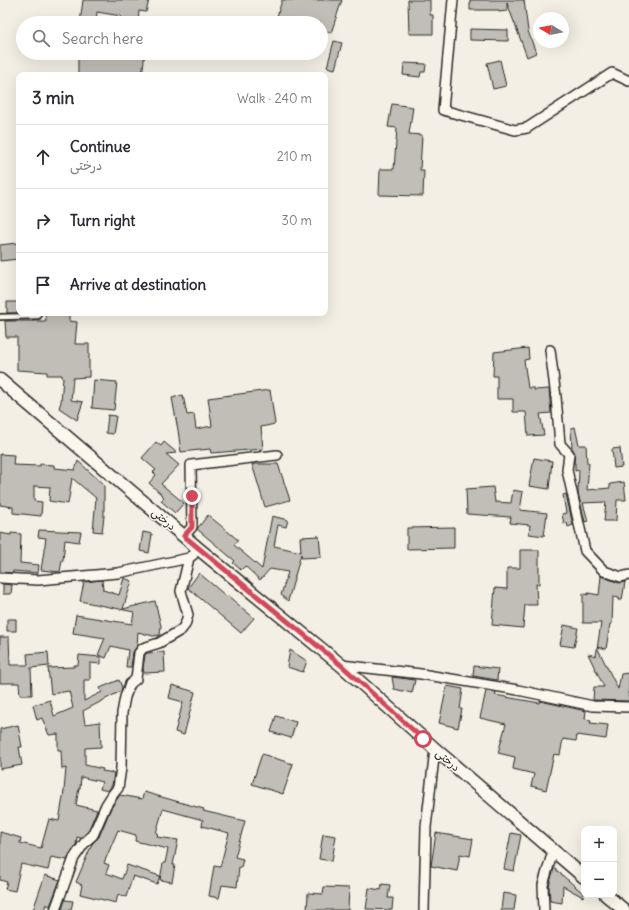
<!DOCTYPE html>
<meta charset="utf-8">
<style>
:root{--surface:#fff;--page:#f7f7f7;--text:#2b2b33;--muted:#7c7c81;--line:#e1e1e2}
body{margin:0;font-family:Delius,"Playpen Sans Arabic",sans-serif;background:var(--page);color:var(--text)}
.controls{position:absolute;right:12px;bottom:12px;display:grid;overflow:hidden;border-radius:8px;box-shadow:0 4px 16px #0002}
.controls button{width:36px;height:36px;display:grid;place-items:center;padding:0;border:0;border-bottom:1px solid var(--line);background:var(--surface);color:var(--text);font:20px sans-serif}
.compass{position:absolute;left:533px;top:12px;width:36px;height:36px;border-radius:50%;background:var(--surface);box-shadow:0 4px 16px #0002;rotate:280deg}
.stop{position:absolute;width:12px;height:12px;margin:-9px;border:3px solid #d1495b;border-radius:50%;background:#fff}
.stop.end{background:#d1495b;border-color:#fff;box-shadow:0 1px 4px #0008}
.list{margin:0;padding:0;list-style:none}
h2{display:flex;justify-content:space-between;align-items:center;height:52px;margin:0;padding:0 16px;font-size:17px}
h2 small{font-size:13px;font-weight:400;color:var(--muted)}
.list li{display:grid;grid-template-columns:26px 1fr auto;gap:12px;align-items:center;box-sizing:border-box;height:64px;padding:0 16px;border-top:1px solid var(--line)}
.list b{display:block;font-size:15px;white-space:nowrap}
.list p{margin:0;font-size:13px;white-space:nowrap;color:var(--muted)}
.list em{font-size:13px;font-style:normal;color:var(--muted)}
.icon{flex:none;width:22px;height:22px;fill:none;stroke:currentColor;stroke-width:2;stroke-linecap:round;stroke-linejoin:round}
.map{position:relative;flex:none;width:629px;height:910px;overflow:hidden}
.search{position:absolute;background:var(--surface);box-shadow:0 4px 16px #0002;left:16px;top:16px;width:312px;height:44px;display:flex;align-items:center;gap:10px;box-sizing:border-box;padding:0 14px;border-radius:22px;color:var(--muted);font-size:15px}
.panel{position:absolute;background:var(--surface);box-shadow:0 4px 16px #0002;left:16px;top:72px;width:312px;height:244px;border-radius:8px}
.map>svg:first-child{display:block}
</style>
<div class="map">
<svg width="629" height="910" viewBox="0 0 629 910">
<rect width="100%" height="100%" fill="#f3efe4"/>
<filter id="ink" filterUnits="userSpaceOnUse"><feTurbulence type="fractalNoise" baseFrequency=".025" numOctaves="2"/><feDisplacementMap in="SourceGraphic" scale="8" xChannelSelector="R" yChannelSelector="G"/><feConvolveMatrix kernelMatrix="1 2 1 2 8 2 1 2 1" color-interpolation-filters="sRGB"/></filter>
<g filter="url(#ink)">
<!-- building -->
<path fill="#c0beb6" stroke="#2b2b2b" d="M83,0H149L146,12L139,11L138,23H120L121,16L97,12L96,23H80Z
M282,0H342L331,33L321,30V23H275Z
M408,0H430V15H433V34H409Z
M470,0H524L528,31L536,53L527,57L507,3V11L499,12V10H470Z
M470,29L508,30V41L470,40Z
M334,41L342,43L335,69L327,67Z
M78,53H145L142,75H78Z
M500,60L506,86L493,89L487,63Z
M404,63L426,64L425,72H421L420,77L403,75Z
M392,104L413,107L409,134L422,135L420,170H424L423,196L379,195L380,169H394L397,128L388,127Z
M17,243L19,259L0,261V245Z
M7,302H19V313H7Z
M45,313H69V321L77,322L75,344H89V377L73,378L71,400L83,402L77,420L59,408L61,402L63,378H62V375H47V372L17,370V337H6L5,321H46Z
M528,348L529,359L524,360L528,388H534V390L549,389L551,413L540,414L544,435L528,436L526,412H513V399H497V376H493L494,352Z
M94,380L117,382L114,410L92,408Z
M270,390L275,424L261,427L263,449L211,453L210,449L181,452L178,430L172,398L183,395L187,415L194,414L196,429L212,426L208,398Z
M108,415L116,416L113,434L106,433Z
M575,427L579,445H586L587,463H589L587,490L610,488V484L624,482L626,500H617L616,521H604L606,502L583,503L588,521L585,522L578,493L579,470L575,471V463H574L575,453L572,448L571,428Z
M156,442L161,446L164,442L177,453L166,454L179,465L161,484L184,503L175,513L161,501L164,497L149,483L156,475L153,472L156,470L142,458Z
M620,448L622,467L614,468L612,449Z
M0,454L14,455L13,465L40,466V464L54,465V468L75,470L78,461L104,485V516L102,532L93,531L96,498L72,478L68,504L49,501L50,487L34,486V501L42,502L41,516L13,513V507L0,505Z
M534,458L552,461L549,489L529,486Z
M252,464H278L290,500L265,507Z
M493,487L495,502L511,503L513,490L523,492L520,510L547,513L544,536L529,534L530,525L510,523L511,517L467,514L466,489Z
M566,494L573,525L568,527L567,523L564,524L562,514L566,513L563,495Z
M208,515L238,540L234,545L262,569L272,516L288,520L286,527L278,525L274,546L301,552L300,537L319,536L321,557L301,558V554L288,601L281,595L288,572L270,569L260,580L245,566L241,570L233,563L235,561L197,529Z
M454,527V548L407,549V528Z
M39,530L81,532L79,542L65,540L63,560H62L60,572L41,570L46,538L38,537Z
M143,532L152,534L149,553L140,551Z
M0,533L11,535V533L21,534L20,563L39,565L38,573L13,571V573L0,572Z
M520,550H539V584H536L537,605H525L523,628L492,625L495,588L507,589V568H520Z
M199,573L226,596L227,595L254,618L241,633L188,588Z
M601,576L619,583L625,582L622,600H619V598L613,597L612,624H610L606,649L597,647L618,689L621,674L629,673V701L593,700L594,687H604L588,654L596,656L601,623H583V593L588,595V593L599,595Z
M124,578L132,581L123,609L155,601L161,626L160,635L153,636L138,632L137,646L133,652L131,667H126L128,650L111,646L106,658L98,655L105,638L73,633L76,615L132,624L134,612L80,601L84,582L102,580L103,590L119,595Z
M3,584L12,585L11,594H3Z
M7,619H16V631H7Z
M564,625L578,628L574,647L560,645Z
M0,637H9L10,665H28L27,654L48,652L49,666L31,668L32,695H20L19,683H0Z
M290,650L307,661L303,672L287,667Z
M164,652L165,672L144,673L143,668L145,655L147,653Z
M79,655L101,657V664L90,663V680H84V701L102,692L100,688L119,680L122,687L121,691L83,711L85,724L100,722L101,747L85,748V765L103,769L102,771L114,773L112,785L108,791L100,789L102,782L81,777L80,788H79L76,805L97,810L88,831L81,838L77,837L76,845L67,860L51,857L48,870L21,864L15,891L5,889L7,882L0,880V832L21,838L20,843L41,848L49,819L59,821L64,791L66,768L62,769L61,750H58V734L49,735L42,718L37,720L33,705L50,700L54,716L73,708L69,691L51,694L48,668L74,667V665H78Z
M474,666L498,669L497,680L473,676Z
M392,677L415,680L412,693L394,689Z
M172,685L195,692L184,735L175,732L183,702L169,698Z
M447,686L463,689L460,709H462L458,728L439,723Z
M486,691L496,692L495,695L511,698L540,703V701L586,711L585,719L591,720L590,723L608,725L606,739L577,735L576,741L563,739L560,755L554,754L546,790L531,786L534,774L513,769L515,757L498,753L506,724L480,718Z
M276,716L296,722L291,738L271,732Z
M18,725L22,747H19L22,765L0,769V729Z
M262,754L293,764L283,794L252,784Z
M144,792L204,809L203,811L245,821L235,857L243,859L241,867H239L237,887L222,885L219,898L209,896L214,866L220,867L229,833L202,826L203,820L163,809L156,833L158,834L157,837L178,840L173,865H175L172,882L160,880L163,863H165L168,849L135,841L136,835L118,830L104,863L109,865L106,873L122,879L127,865L160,876L157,884L133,876L126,897L118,894L116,903L80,894L82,885L76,882L92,844L99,837L111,808L120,795L142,799Z
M436,833L473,839L470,856L460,854L457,871L431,866Z
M511,833L521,835L514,871L504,869Z
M323,834L336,836L332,861L319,859Z
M554,868L584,894L583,897L563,886L562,903L550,901L549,886Z
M45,875L60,880L50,906L46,904L44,910H33Z
M382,884L390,885L388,898H393L392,910L366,909L369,888L381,890Z
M324,887L349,888L348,910H307L308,893L323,894Z
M503,893L516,895L514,910H501Z
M65,900L73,901L71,910H62Z"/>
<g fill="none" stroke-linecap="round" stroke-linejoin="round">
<defs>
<path id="lane" d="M0,317L38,316"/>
<path id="street" d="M453,0L443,110L515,130L527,128L612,73L629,81
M550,350L556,397L560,444L569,454L567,470L585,551L604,571L621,577L629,575
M184,536L192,527L191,465L277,455
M0,578L38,580L118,573L189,558L193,555
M341,665L421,674L518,690L593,706L629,707
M55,910L74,858L85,842L93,835L106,805L113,794L118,788L121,768L122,713L125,697L130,684L136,679L139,653L143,648L159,643L181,630L185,625L188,615L181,591L189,558
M424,910L426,827L435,749
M544,910L543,885L553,851"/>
<path id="secondary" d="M0,380L200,550L341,665L435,749L584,877
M606,895L624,910"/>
</defs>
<!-- lane casing -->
<use href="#lane" stroke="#2b2b2b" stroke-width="8"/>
<!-- street casing -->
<use href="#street" stroke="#2b2b2b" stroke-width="12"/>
<!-- secondary casing -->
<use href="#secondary" stroke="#2b2b2b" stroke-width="15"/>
<!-- lane -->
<use href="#lane" stroke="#fbf7ec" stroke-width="4.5"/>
<!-- street -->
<use href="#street" stroke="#fbf7ec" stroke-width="9"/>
<!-- secondary -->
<use href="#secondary" stroke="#fbf7ec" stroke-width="12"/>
</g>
</g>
<g fill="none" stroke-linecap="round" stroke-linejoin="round" filter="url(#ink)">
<!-- route -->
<path stroke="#d1495b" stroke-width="5" d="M192,496V527L184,536L341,665L423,739"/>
</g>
<g text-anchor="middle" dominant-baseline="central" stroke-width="3" stroke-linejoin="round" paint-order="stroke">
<!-- street labels -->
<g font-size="11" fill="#2b2b2b" stroke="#fbf7ec">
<text transform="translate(164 519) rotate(40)">درختی</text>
<text transform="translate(448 760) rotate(41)">درختی</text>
</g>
</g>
</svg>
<div class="controls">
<button>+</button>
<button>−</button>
</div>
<svg class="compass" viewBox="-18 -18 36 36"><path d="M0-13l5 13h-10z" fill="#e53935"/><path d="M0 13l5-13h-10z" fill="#7c7c81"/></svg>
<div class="stop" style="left:423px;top:739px"></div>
<div class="stop end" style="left:192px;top:496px"></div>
<div class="search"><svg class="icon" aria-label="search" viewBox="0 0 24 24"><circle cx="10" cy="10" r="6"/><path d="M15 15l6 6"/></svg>Search here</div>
<section class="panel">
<h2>3 min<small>Walk · 240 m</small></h2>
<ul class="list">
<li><svg class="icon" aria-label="ahead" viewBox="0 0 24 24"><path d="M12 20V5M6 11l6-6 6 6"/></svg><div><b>Continue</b><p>درختی</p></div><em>210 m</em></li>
<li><svg class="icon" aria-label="right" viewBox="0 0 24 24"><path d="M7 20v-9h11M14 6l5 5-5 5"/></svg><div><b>Turn right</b></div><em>30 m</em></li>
<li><svg class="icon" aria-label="arrive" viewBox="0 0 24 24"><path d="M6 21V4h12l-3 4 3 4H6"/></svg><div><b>Arrive at destination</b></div></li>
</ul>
</section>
</div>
